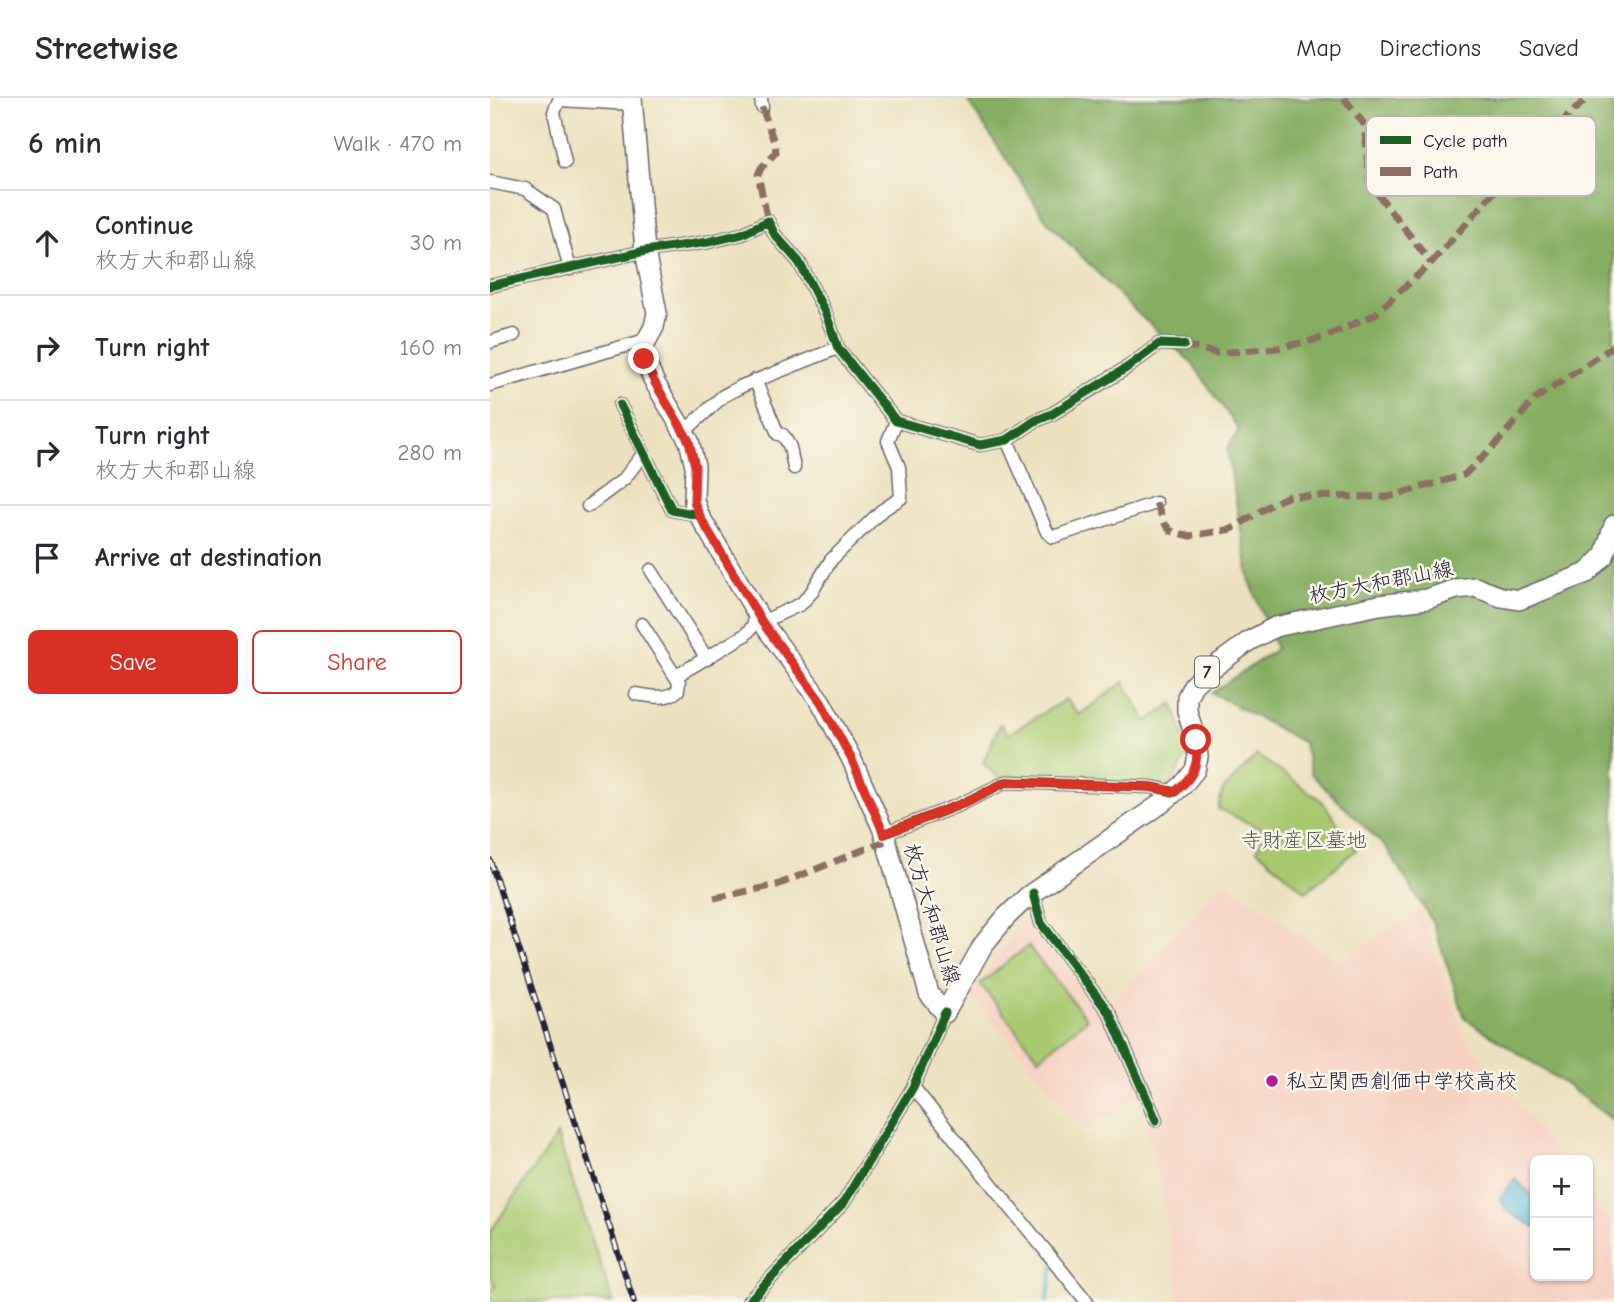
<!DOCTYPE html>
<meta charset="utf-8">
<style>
:root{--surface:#fff;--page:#f2f2f3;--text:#2b2b33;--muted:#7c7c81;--line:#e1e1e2;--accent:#d93025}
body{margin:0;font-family:"Comic Neue","Klee One",sans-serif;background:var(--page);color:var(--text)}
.controls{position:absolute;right:21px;bottom:21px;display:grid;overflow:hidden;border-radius:10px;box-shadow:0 2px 5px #0004}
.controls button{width:63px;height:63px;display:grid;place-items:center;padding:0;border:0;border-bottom:2px solid var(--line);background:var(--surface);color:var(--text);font:35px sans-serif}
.stop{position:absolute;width:21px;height:21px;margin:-16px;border:5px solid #d93025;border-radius:50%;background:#fff}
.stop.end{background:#d93025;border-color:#fff;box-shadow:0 2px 7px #0008}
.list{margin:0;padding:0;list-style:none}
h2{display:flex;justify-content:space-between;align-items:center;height:91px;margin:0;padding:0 28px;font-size:30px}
h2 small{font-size:23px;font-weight:400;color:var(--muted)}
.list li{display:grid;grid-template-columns:46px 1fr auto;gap:21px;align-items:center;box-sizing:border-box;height:105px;padding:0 28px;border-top:2px solid var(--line)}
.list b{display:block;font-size:26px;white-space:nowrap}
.list p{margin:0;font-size:23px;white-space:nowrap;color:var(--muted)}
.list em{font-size:23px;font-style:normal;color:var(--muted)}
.actions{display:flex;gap:14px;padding:21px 28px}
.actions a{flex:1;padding:16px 0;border:2px solid var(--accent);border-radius:10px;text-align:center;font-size:24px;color:var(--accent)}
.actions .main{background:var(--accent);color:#fff}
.icon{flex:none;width:38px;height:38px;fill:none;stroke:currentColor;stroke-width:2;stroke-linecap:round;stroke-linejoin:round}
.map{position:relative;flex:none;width:1124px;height:1204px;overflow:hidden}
header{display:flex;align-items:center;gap:42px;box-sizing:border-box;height:98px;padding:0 35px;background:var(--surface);border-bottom:2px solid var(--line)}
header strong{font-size:33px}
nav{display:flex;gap:38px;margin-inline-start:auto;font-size:24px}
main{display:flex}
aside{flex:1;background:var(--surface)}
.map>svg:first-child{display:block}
</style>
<header>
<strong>Streetwise</strong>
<nav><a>Map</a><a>Directions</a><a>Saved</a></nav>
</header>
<main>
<aside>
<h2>6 min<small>Walk · 470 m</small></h2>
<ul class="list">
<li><svg class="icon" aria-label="ahead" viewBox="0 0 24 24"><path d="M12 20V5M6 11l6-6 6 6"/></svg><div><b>Continue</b><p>枚方大和郡山線</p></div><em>30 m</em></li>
<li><svg class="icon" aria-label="right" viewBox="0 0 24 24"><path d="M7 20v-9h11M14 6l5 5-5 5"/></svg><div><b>Turn right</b></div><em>160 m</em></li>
<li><svg class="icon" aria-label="right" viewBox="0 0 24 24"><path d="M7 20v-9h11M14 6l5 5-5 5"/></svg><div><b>Turn right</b><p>枚方大和郡山線</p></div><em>280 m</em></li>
<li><svg class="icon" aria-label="arrive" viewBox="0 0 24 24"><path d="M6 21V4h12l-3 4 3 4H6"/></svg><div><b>Arrive at destination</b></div></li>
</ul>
<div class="actions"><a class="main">Save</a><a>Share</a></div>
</aside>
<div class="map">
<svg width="1124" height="1204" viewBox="0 0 1124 1204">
<rect width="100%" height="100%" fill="#fbf7ec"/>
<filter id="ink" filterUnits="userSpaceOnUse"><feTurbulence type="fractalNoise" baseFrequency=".0143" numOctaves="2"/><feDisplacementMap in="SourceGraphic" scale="14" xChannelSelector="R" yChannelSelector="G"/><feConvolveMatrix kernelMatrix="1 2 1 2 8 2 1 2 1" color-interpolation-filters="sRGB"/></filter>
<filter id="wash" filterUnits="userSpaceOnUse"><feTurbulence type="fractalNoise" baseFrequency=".00686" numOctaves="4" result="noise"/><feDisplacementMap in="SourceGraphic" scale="28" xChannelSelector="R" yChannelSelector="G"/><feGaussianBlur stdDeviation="1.57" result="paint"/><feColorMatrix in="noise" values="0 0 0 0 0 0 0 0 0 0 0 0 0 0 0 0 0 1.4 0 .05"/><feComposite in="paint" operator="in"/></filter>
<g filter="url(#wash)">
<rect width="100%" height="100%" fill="#ece1bf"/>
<!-- built -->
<path fill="#f6d2c3" d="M733,782L850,864L930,812L973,934L1072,1062H1045V1178H1098V1096L1124,1130V1204H689L672,1097L649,997L596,1031L479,897L536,819L612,916Z"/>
<!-- green -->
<path fill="#a9c970" stroke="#667656" stroke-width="2" d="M634,584L657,624L683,605L699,654L680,688L521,678L511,682L493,665L510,626L518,636L576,601L589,617Z
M767,657L832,703L866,752L816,794L767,752L776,733L728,711L733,692Z
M538,848L597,921L549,960L490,886Z
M67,1037L123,1204H0V1194L6,1188L0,1178V1134Z"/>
<!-- forest -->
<path fill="#86ad62" stroke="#54684e" stroke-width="2" d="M476,0H1124V1023L1072,984L975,920L942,823L897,751L821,676L814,645L722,595L786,551L759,480L737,351L749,332L702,265L643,211L556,122Z"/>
<!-- water -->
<path fill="#57bbd6" stroke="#3c6e88" stroke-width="2" d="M1025,1081L1045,1100V1129L1017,1113L1010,1100Z"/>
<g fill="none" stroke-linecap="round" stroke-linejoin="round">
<!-- stream -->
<path stroke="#57bbd6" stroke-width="3.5" d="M557,1204L563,1168"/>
</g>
</g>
<g filter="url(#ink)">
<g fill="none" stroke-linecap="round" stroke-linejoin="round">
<defs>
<path id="minor" d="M271,0L272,9
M75,64L64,14L69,2L142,6
M0,84L35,91L64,111L80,171
M0,188L155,153L218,144L252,136L278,123L285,137L309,164L336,216L348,250L406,323L490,347L517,342L545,323L562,316L638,269L669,246L694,247
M0,244L24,237
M265,282L288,336L293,337L300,349L304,370
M0,287L156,242
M130,307L182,412L209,417
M194,334L233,298L252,288L348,250
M517,342L557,434L563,439L666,405
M98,408L134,381L154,355
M161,472L217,561
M272,524L311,506L321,495L341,462L391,413L411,400L409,369L398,343L406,323
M186,578L255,537L263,528L266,514
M146,596C161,598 176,603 188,592L189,584L152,526
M394,736L469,707L516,684L661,689L685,694
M543,795L551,825L620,916L666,1022
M423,989L597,1204
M258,1204L354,1104L423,989L455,915"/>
<path id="primary" d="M142,0L155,153L167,215L164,229L153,249L154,261L165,285L199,343L205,368L204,403L209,417L272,524L331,604L361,660L393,732L439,896L455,915L493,847L516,819L538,798L672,705L693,687L705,672L708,659L706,642L697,613V599L703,587L716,575L759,543L785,529L889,507L937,501L966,491L985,489L1011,499L1029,502L1097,475L1114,458L1124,427"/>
</defs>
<!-- minor casing -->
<use href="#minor" stroke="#696569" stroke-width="15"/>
<!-- primary casing -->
<use href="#primary" stroke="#696569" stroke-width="22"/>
<!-- minor -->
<use href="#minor" stroke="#fff" stroke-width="12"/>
<!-- primary -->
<use href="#primary" stroke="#fff" stroke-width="19"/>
<defs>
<path id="rail" d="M0,762L144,1204"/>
</defs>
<!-- rail casing -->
<use href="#rail" stroke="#22223b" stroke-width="6"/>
<!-- rail -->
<use href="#rail" stroke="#fbf7ec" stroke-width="3.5" stroke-dasharray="10" stroke-linecap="butt"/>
<!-- quiet -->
<path stroke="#8d6e63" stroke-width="7" stroke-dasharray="14 7" stroke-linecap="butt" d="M854,0L874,26L880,86L941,165
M272,9L285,47L286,54L271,70L268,77L278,123
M694,247L726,255L788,250L833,240L884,217L941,165L1028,67L1097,0
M666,405L675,426L681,433L700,438L742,431L782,406L799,398L898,399L974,377L1006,346L1045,301L1124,248
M224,800L287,787L395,743"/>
<defs>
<path id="cycleway" d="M0,188L155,153L218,144L252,136L278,123L285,137L309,164L336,216L348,250L406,323L490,347L517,342L545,323L562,316L638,269L669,246L694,247
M130,307L182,412L209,417
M394,736L469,707L516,684L661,689L685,694
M543,795L551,825L620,916L666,1022
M258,1204L354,1104L423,989L455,915"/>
</defs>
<!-- cycleway casing -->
<use href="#cycleway" stroke="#fbf7ec" stroke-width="13"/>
<!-- cycleway -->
<use href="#cycleway" stroke="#1b5e20" stroke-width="9"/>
</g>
</g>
<g fill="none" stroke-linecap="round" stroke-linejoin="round" filter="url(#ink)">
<!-- route -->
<path stroke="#d93025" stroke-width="9" d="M154,261L165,285L199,343L205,368L204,403L209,417L272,524L331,604L361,660L394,736L469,707L516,684L661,689L685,694C705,677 709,667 706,642"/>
</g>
<!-- markers -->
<circle fill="#b5179e" stroke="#fbf7ec" stroke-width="2.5" cx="782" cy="983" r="7"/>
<g text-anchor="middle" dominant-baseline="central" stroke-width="5" stroke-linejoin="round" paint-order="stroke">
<!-- shield labels -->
<rect fill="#fbf7ec" stroke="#636270" stroke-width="2" x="705" y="558.5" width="24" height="31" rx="5"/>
<g font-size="19" font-weight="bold" fill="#22223b">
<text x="717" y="574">7</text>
</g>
<!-- street labels -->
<g font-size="21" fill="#22223b" stroke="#fbf7ec">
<text transform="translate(891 484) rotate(-11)">枚方大和郡山線</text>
<text transform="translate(442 816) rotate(73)">枚方大和郡山線</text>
</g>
<!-- park labels -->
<g font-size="21" fill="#515c4e" stroke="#fbf7ec">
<text x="814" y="742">寺財産区墓地</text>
</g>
<!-- poi labels -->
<g font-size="21" fill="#22223b" stroke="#fbf7ec" text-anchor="start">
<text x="796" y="983">私立関西創価中学校高校</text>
</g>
</g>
<!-- legend -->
<rect x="876" y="18" width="230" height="80" rx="10" fill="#fbf7ec" stroke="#bab7b7" stroke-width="2"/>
<rect x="890" y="38" width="31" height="8" fill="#1b5e20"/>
<rect x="890" y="69" width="31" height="9" fill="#8d6e63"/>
<g font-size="19" fill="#22223b">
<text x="933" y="49">Cycle path</text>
<text x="933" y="80">Path</text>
</g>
</svg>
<div class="controls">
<button>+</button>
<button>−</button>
</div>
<div class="stop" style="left:706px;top:642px"></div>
<div class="stop end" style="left:154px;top:261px"></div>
</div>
</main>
